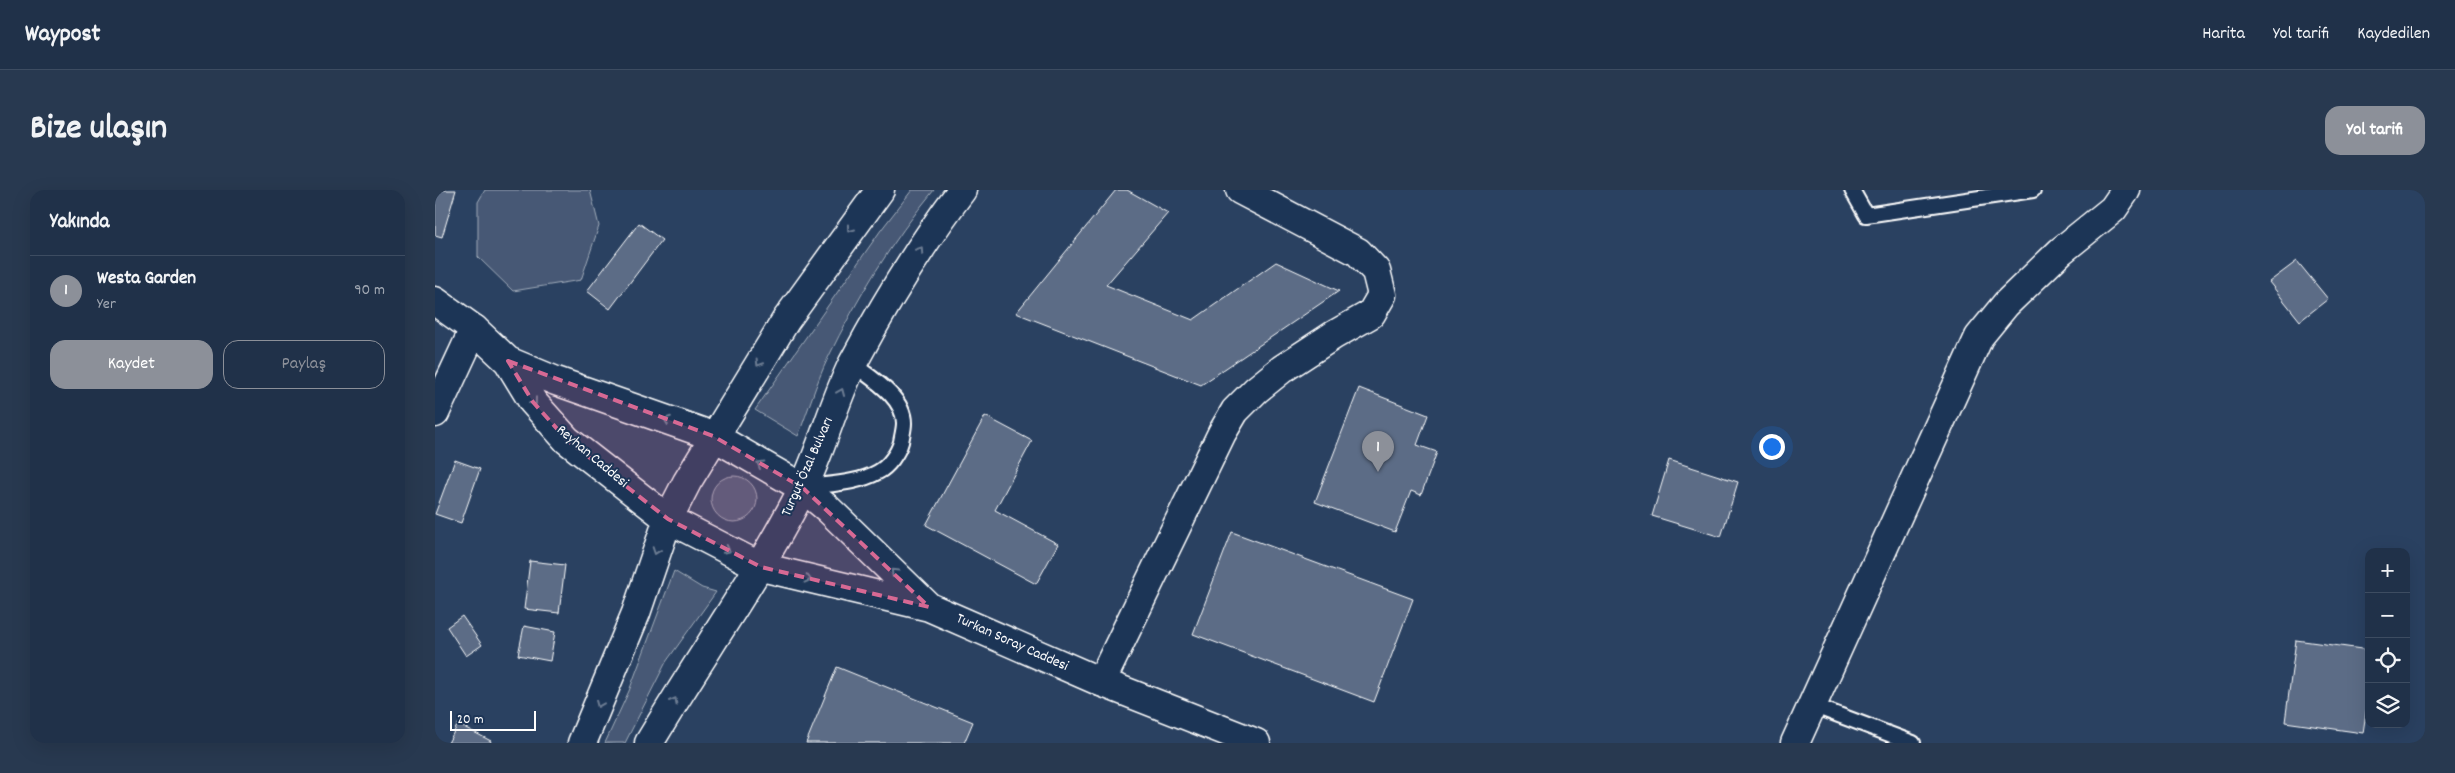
<!DOCTYPE html>
<html lang="tr">
<meta charset="utf-8">
<style>
:root{--surface:#203149;--page:#283950;--text:#f1f3f6;--muted:#a2a9b4;--line:#3d4c61;--accent:#8c9099}
body{margin:0;font-family:Dekko,sans-serif;background:var(--page);color:var(--text)}
.controls{position:absolute;right:15px;bottom:15px;display:grid;overflow:hidden;border-radius:10px;box-shadow:0 5px 20px #0002}
.controls button{width:45px;height:45px;display:grid;place-items:center;padding:0;border:0;border-bottom:1px solid var(--line);background:var(--surface);color:var(--text);font:25px sans-serif}
.scale{position:absolute;left:15px;bottom:12px;width:86px;box-sizing:border-box;padding-left:5px;border:2px solid #fff;border-top:0;font-size:14px;line-height:18px;white-space:nowrap;color:#fff;-webkit-text-stroke:4px #1d3557;paint-order:stroke}
.you{position:absolute;left:1336px;top:256px;width:18px;height:18px;margin:-12px;border:4px solid #fff;border-radius:50%;background:#1a73e8;box-shadow:0 0 0 8px #1a73e833}
.badge{display:grid;place-items:center;width:32px;height:32px;border-radius:50%;background:var(--accent);color:#fff;font-size:16px;font-weight:700}
.pin{position:absolute;translate:-50% -41px;filter:drop-shadow(0 1px 2px #0008)}
.pin::after{content:'';position:absolute;top:26px;width:18px;height:15px;background:inherit;clip-path:polygon(0 0,100% 0,50% 100%)}
.list{margin:0;padding:0;list-style:none}
h2{display:flex;justify-content:space-between;align-items:center;height:65px;margin:0;padding:0 20px;font-size:21px}
h2 small{font-size:16px;font-weight:400;color:var(--muted)}
.list li{display:grid;grid-template-columns:32px 1fr auto;gap:15px;align-items:center;box-sizing:border-box;height:70px;padding:0 20px;border-top:1px solid var(--line)}
.list b{display:block;font-size:19px;white-space:nowrap}
.list p{margin:0;font-size:16px;white-space:nowrap;color:var(--muted)}
.list em{font-size:16px;font-style:normal;color:var(--muted)}
.actions{display:flex;gap:10px;padding:15px 20px}
.actions a{flex:1;padding:11px 0;border:1px solid var(--accent);border-radius:15px;text-align:center;font-size:18px;color:var(--accent)}
.actions .main{background:var(--accent);color:#fff}
.icon{flex:none;width:28px;height:28px;fill:none;stroke:currentColor;stroke-width:2;stroke-linecap:round;stroke-linejoin:round}
.map{position:relative;flex:none;width:1990px;height:553px;overflow:hidden;border-radius:15px}
header{display:flex;align-items:center;gap:30px;box-sizing:border-box;height:70px;padding:0 25px;background:var(--surface);border-bottom:1px solid var(--line)}
header strong{font-size:24px}
nav{display:flex;gap:28px;margin-inline-start:auto;font-size:18px}
.intro{display:flex;align-items:center;justify-content:space-between;box-sizing:border-box;height:120px;padding:0 30px}
h1{margin:0;font-size:35px}
.button{padding:12px 22px;border-radius:15px;background:var(--accent);color:#fff;font-size:18px;font-weight:700}
main{display:flex;gap:30px;padding:0 30px}
aside{flex:1;background:var(--surface);border-radius:15px;box-shadow:0 5px 20px #0002}
.map>svg:first-child{display:block}
</style>
<header>
<strong>Waypost</strong>
<nav><a>Harita</a><a>Yol tarifi</a><a>Kaydedilen</a></nav>
</header>
<div class="intro"><h1>Bize ulaşın</h1><a class="button">Yol tarifi</a></div>
<main>
<aside>
<h2>Yakında<small></small></h2>
<ul class="list">
<li><span class="badge">1</span><div><b>Westa Garden</b><p>Yer</p></div><em>90 m</em></li>
</ul>
<div class="actions"><a class="main">Kaydet</a><a>Paylaş</a></div>
</aside>
<div class="map">
<svg width="1990" height="553" viewBox="0 0 1990 553">
<rect width="100%" height="100%" fill="#2a4161"/>
<filter id="ink" filterUnits="userSpaceOnUse"><feTurbulence type="fractalNoise" baseFrequency=".02" numOctaves="2"/><feDisplacementMap in="SourceGraphic" scale="10" xChannelSelector="R" yChannelSelector="G"/><feConvolveMatrix kernelMatrix="1 2 1 2 8 2 1 2 1" color-interpolation-filters="sRGB"/></filter>
<g filter="url(#ink)">
<!-- green -->
<path fill="#465975" stroke="#a2acba" d="M50,0H155L164,36L146,90L78,101L43,67V12Z
M477,0H499C457,51 422,108 393,168C381,193 373,221 363,246L320,220L446,40Z
M276 309a23 23 0 1 1 46 0a23 23 0 1 1-46 0Z
M239,381L267,398L281,402L231,472L190,553H170L194,501Z"/>
<!-- building -->
<path fill="#5b6c86" stroke="#fff" d="M0,0H21L7,47L0,45Z
M681,0H692L733,23L671,95L758,130L841,72L904,101L766,195L581,123Z
M204,33L227,50L175,119L152,101Z
M1862,71L1893,109L1865,131L1834,92Z
M924,198L993,225L982,255L1002,262L986,305L976,301L960,342L880,312Z
M550,226L597,251L560,320L623,354L601,394L491,335Z
M20,270L45,279L26,333L0,324Z
M1234,270L1303,292L1286,347L1217,326Z
M797,342L978,409L939,512L758,444Z
M95,371L130,375L124,423L89,419Z
M27,426L47,455L31,466L12,437Z
M89,436L120,442L115,471L83,465Z
M1861,450L1934,460V502L1928,543L1850,532Z
M402,477L538,532L529,553H371Z
M23,534L56,551L55,553H13Z"/>
<g fill="none" stroke-linecap="round" stroke-linejoin="round">
<defs>
<path id="service" d="M1417,0L1431,25L1598,0
M368,298C391,294 422,294 443,282C453,277 463,263 466,252C467,246 469,239 469,233C469,207 436,188 418,174
M1377,515L1478,553"/>
<path id="minor" d="M0,223L39,139
M666,492L787,243L800,221L821,200L847,179L899,145L936,124L947,105L941,81L923,62L805,0
M1360,553L1544,147L1571,114L1626,61L1678,19L1691,0"/>
<path id="tertiary" d="M0,111L39,139L73,171L98,212L132,250L233,329
M73,171L121,191L278,246
M368,298L392,318L494,417L666,492L821,553
M326,377L494,417"/>
<path id="primary" d="M278,246L368,298
M233,329L326,377
M147,553L201,423L233,329L252,292L351,130L445,0
M214,553C265,467 322,388 367,300C387,259 398,214 418,173C450,113 486,54 527,0"/>
</defs>
<!-- service casing -->
<use href="#service" stroke="#fff" stroke-width="18"/>
<!-- minor casing -->
<use href="#minor" stroke="#fff" stroke-width="31"/>
<!-- tertiary casing -->
<use href="#tertiary" stroke="#fff" stroke-width="31"/>
<!-- primary casing -->
<use href="#primary" stroke="#fff" stroke-width="31"/>
<!-- service -->
<use href="#service" stroke="#1d3557" stroke-width="14"/>
<!-- minor -->
<use href="#minor" stroke="#1d3557" stroke-width="28"/>
<!-- tertiary -->
<use href="#tertiary" stroke="#1d3557" stroke-width="28"/>
<!-- primary -->
<use href="#primary" stroke="#1d3557" stroke-width="28"/>
</g>
<!-- one-way arrows -->
<defs><path id="oneway-chevron" d="M-2-3.5L2.5 0L-2 3.5" fill="none" stroke-width="1.6" stroke-linecap="round" stroke-linejoin="round" transform="scale(1.25)"/></defs>
<g stroke="#6c7c92">
<use href="#oneway-chevron" transform="translate(415 39) rotate(126)"/>
<use href="#oneway-chevron" transform="translate(485 60) rotate(-57)"/>
<use href="#oneway-chevron" transform="translate(324 173) rotate(122)"/>
<use href="#oneway-chevron" transform="translate(406 202) rotate(-67)"/>
<use href="#oneway-chevron" transform="translate(99 212) rotate(53)"/>
<use href="#oneway-chevron" transform="translate(232 230) rotate(-160)"/>
<use href="#oneway-chevron" transform="translate(325 274) rotate(-150)"/>
<use href="#oneway-chevron" transform="translate(292 360) rotate(27)"/>
<use href="#oneway-chevron" transform="translate(221 361) rotate(109)"/>
<use href="#oneway-chevron" transform="translate(459 382) rotate(-136)"/>
<use href="#oneway-chevron" transform="translate(373 389) rotate(14)"/>
<use href="#oneway-chevron" transform="translate(239 511) rotate(-60)"/>
<use href="#oneway-chevron" transform="translate(164 514) rotate(112)"/>
</g>
</g>
<!-- marked area -->
<path fill="#d76994" fill-opacity="0.2" stroke="#d76994" stroke-width="4" stroke-dasharray="10 6" stroke-linejoin="round" d="M73,171L278,246L368,298L494,417L326,377L233,329L132,250L98,212Z"/>
<g text-anchor="middle" dominant-baseline="central" stroke-width="4" stroke-linejoin="round" paint-order="stroke">
<!-- street labels -->
<g font-size="15" fill="#fff" stroke="#1d3557">
<text transform="translate(157 267) rotate(40)">Reyhan Caddesi</text>
<text transform="translate(373 277) rotate(-66)">Turgut Özal Bulvarı</text>
<text transform="translate(577 453) rotate(24)">Turkan Soray Caddesi</text>
</g>
</g>
</svg>
<div class="controls">
<button>+</button>
<button>−</button>
<button><svg class="icon" aria-label="locate" viewBox="0 0 24 24"><circle cx="12" cy="12" r="6"/><path d="M12 2v4M12 18v4M2 12h4M18 12h4"/></svg></button>
<button><svg class="icon" aria-label="layers" viewBox="0 0 24 24"><path d="M12 4l9 5-9 5-9-5zM3 14l9 5 9-5"/></svg></button>
</div>
<div class="scale">20 m</div>
<div class="you"></div>
<div class="pin badge" style="left:943px;top:282px">1</div>
</div>
</main>
